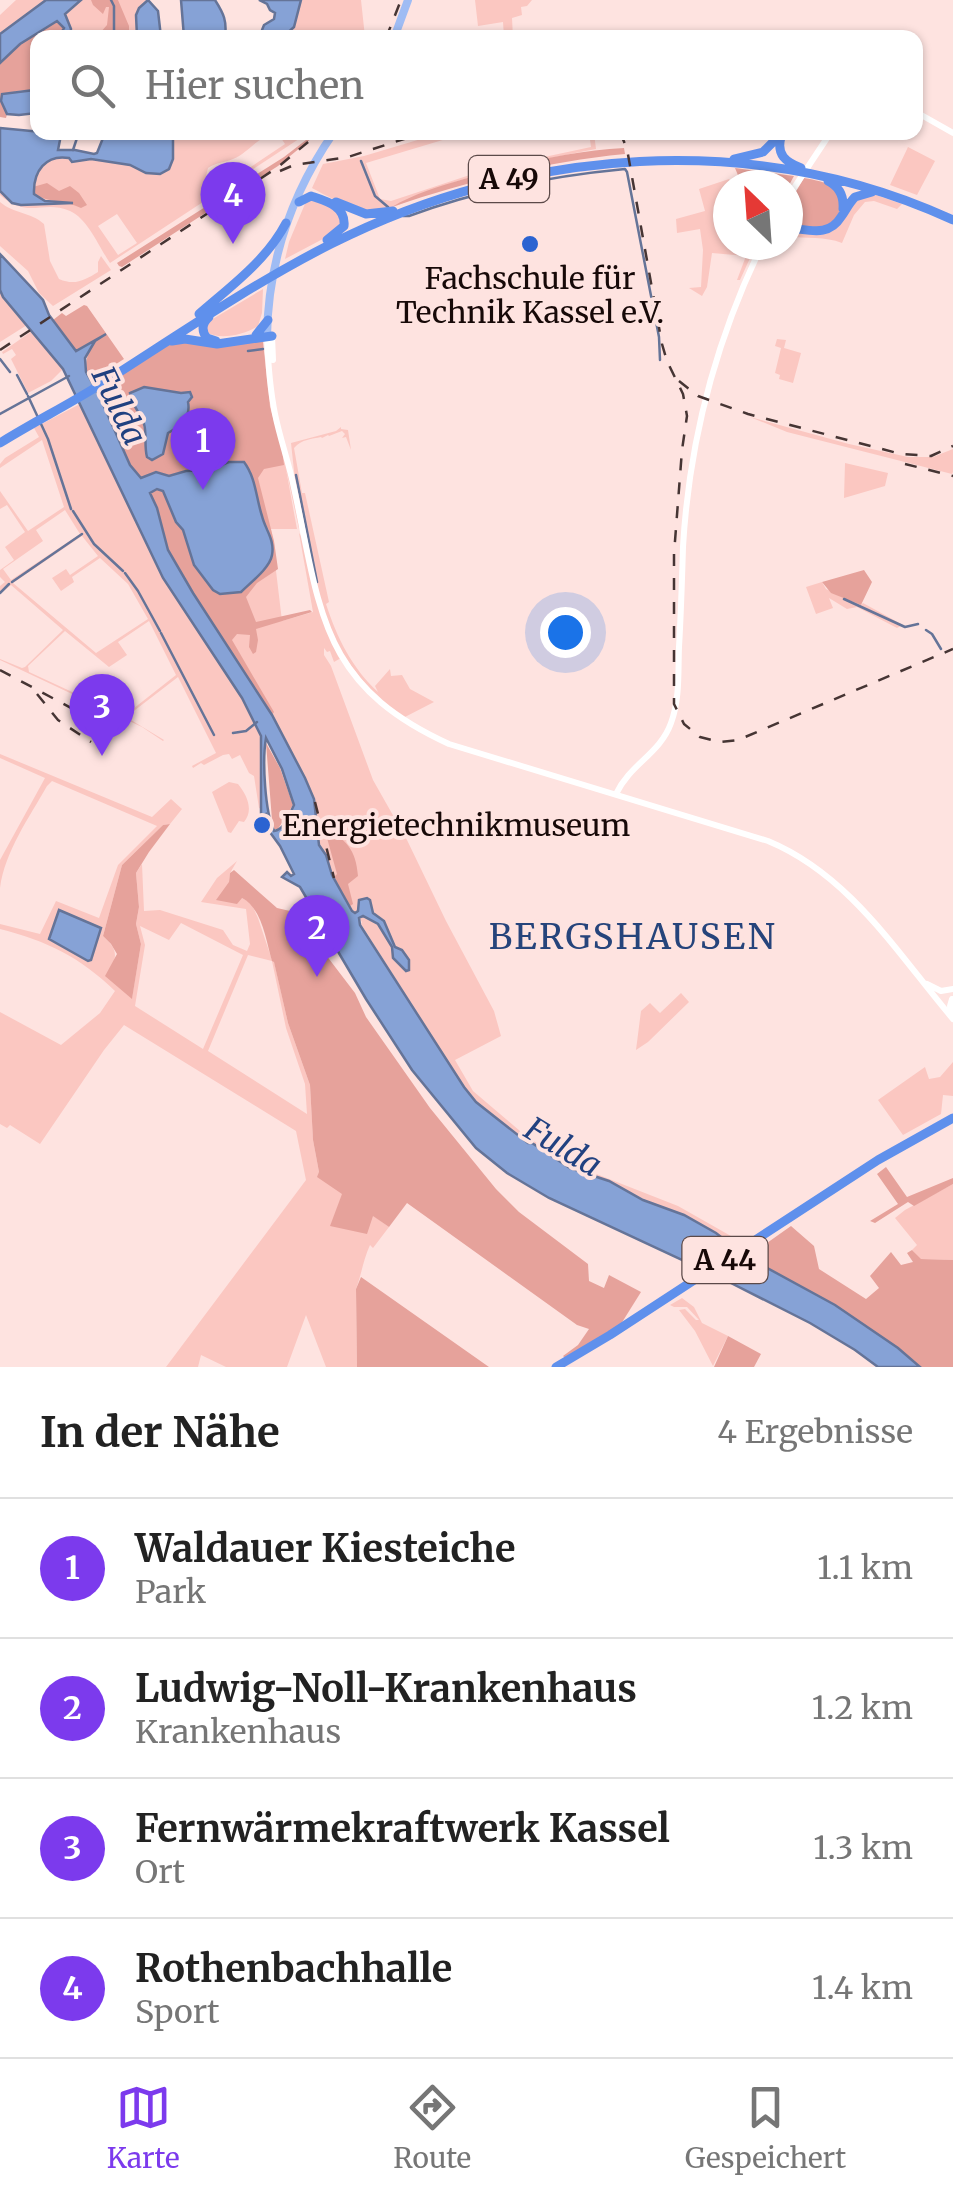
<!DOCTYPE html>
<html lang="de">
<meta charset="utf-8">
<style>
:root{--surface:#fff;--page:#f6f6f6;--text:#222;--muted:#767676;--line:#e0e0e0;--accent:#7c3aed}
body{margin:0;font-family:Merriweather,serif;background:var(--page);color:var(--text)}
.compass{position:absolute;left:713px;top:170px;width:90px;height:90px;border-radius:50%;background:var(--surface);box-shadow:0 2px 8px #0004;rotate:335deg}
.you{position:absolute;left:565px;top:632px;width:35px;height:35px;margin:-25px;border:8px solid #fff;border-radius:50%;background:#1a73e8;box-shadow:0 0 0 15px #1a73e833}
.badge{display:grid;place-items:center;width:65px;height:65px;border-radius:50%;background:var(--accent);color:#fff;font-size:32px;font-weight:700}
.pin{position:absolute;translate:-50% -82px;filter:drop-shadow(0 2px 5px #0008)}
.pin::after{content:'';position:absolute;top:52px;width:35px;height:30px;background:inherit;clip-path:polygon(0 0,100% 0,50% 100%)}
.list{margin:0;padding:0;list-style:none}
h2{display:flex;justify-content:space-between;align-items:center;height:130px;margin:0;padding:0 40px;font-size:42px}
h2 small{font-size:32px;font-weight:400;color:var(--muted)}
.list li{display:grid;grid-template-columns:65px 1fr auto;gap:30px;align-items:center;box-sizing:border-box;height:140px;padding:0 40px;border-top:2px solid var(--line)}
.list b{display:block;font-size:38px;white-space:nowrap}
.list p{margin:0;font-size:32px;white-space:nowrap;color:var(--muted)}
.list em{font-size:32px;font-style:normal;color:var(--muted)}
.icon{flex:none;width:55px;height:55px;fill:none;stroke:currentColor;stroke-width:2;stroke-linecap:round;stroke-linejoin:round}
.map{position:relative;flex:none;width:953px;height:1367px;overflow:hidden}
.search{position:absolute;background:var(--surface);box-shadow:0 2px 8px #0004;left:30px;right:30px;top:30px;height:110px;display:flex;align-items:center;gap:25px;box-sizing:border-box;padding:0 35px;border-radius:20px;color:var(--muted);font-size:38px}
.sheet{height:690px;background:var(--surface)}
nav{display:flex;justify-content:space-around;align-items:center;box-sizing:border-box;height:140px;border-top:2px solid var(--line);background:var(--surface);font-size:28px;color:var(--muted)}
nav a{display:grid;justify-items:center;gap:5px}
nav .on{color:var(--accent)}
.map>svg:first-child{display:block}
</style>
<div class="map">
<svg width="953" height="1367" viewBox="0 0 953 1367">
<rect width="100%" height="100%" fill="#fee3e0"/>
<!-- green -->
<path fill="#fbc7c1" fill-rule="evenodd" d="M16,0H46L0,34V15Z
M81,0H148L136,22L137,37H70L71,29L65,14Z
M301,0H361L365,37H363L364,33L357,31L349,32L347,37L283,38L294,27Z
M475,0H532L527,6L521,7L522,15L512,18L513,38L504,37L503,22L478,26Z
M173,133H308L110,263C99,247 88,219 70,211C42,199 29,220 0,195V191L12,203L33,187L35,174L40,166L58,156L91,159L130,165L146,173L165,172C179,161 171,147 173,133ZM271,135L281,138L285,144L221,187L218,186L212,190L205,180L208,168C217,162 224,163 233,159C248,153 255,139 271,135ZM117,214L137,243L118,255L98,226Z
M441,133H466L366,163L380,199L391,201L488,169L591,147L589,133H594L596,149C545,159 493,169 443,186C422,193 392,212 370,211C351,210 329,197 312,188L323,164L364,156Z
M908,147L935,161L917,195L890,185Z
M729,179L732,185H728V245H756L740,280H737L746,256L712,253L707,287L702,296L689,288L701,287L703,250L700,229L677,233L676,219L705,211L699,189Z
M873,194L902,204L897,209L874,201L865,202L854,215L842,243C825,236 806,239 788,236V231L856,198Z
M307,199H315L338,210L341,226L336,232L285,259L289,242Z
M0,202C14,214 31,212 44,224L50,261L59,279C75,286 85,280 98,272V262L101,256L111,270L53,306L39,293L28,271L0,246Z
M263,289L262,313L258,326C246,334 220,341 207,332V327L211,320Z
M0,290L8,299V304L27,325L0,342Z
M32,331L63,369L51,381L28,393L11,359L16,355L12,349L3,354L2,352Z
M777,339L786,340L784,348L801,353L793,383L779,379L780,375L775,373L781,348L775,346Z
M265,354L271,410L282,444L300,525L299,529L285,464L297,529H271L282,621L313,612L299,533L302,537L313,589L341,658L334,662L330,651L327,652L324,648V655L331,666L373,780L407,840L446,921L494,1011L501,1036L455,1060L473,1091L527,1137L576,1166L678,1206L752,1248L747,1257L716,1233L696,1222L643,1200L609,1181L570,1168L544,1153L518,1136L476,1102L464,1087L361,924L362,922L352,911L332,875L326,854L319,845L314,799L272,715L273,712L231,640Z
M78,405H81L163,578L242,698L261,736L260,782L263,800L261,809L259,808L254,776L249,773L240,755L232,759L229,754L223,755L204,765L201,763L193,768L192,766L216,753L178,677L126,717L164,740L163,741L142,727L0,660V659L22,668L25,667L63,630L11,585L0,594V586L5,582L0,577V570L14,560L5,547L25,532L7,505L0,509V491L28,531L64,507L42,440L0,468V464L5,458L39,437L34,428ZM65,510L80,534L11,580L3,569L43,541L36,530ZM82,536L98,556L70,575L66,569L52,578L61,591L74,582L72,577L100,558L128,584L148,619L96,653L13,583ZM149,621L176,675L124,716L29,672L28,666L65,631L109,667L127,655L118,642Z
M750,417L849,444L908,457H933L953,449V472L952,474L787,432Z
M341,427V429L348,430L351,450L346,437L342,438L345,434L342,431L329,436L328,435L322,438L321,437C312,439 302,439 294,448L302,493H305L329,602L326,604C337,638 352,668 378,692L375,686L390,669L391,676L402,675L410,689L434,702L403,718L376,698L343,655L324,618L296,489L291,443L336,431Z
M845,463L888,473L885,486L844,498Z
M822,582L826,589L861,605L863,603L903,625L897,628L857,607L847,609L829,598L833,608L816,614L806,587Z
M0,754L152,817L171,799L182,809L170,824L163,825L122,865L103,936C113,946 118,951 113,964L132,998L141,944L136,924L139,907L136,873L142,864L144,911L160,910L223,930L233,945L247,951L250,944L246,909L201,902L217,878L237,861L230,873L229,882L242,898L251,903L258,918L272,960L274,961L288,1023L310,1085L313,1140L319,1172L342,1193L389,1227L373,1248L370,1245C363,1260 362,1273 356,1289L357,1367H326L306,1315L287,1367H226L201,1355L198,1367H166L306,1180L296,1131L124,1025L104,1050L40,1144L10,1125L7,1128L0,1124V1012L61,1045L100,1013L115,991C80,957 47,941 0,929V924L40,934L56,901L99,918L118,865L157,826L52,781L47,786C29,818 5,851 0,888V860L45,778L0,758ZM181,923L243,955L203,1049L135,1006L145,945L140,926L169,940ZM248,955L272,961L286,1028L305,1084L307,1114L208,1051Z
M229,782L238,784C247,795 254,810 244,822L239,821L231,833L228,832L212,792Z
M681,993L689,1002L648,1042L636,1050L641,1011L650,1003L660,1013Z
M953,1062V1096L943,1095L941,1114L903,1135L878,1100L925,1067L929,1079L940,1077Z
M953,1184V1260L920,1259L912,1250L917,1245L895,1218L905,1210Z
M682,1298L694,1307L702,1323L728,1336L713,1366L695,1331L679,1310L685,1309L696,1320H699L687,1307H674L670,1305Z"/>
<!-- forest -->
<path fill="#e6a29b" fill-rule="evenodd" d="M91,0H118L129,26V37H101L100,33L107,25L109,7H106L103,14L93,5Z
M57,21L64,28L59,37L38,38L37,84L34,90L16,91L1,101L7,114L6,118L0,117V63L20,44Z
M315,133H318L278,166L122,267L119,266L117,263L284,157Z
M624,148L625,154C544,162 468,181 392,207C413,194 440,186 464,179C516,164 570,151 624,148Z
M735,168L794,176L788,187V185H742Z
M804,178C831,183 842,185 839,216C820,233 811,231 788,222V205Z
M47,183L59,191L70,186L79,193L87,205L81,208C65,200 48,203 34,194L33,187Z
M84,305L87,306L124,359L91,380C82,365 87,355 95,340L77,352L53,320L62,313L66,316Z
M263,342L270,407L282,449L284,465L264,469L258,478L274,541L278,569L257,583L246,597L256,622L310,610L312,612L256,629L258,640L256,652L253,654L249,647L250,635L237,634L232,640L274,712L272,715L193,593L168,550L157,508L150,492L157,489L163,491L176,522L183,530L194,565L213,590L240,592L268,564L271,542L269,530L263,521L250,470L218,465L208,470L186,471L169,476L141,479L130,465L97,391L170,343ZM145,387L181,393L179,427L168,433L163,454L144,438C147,421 133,410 130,394Z
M864,570L872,582L861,605L831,593L822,582Z
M266,743L280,768L293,805L278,829H274L272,820Z
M170,824L149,852L136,873L139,907L136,924L141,944L132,999L105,976L117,954L111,944L103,936L122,865L163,825Z
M324,827C346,840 356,849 358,876L348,884L353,904L350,906L334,877L337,874Z
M234,870L277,908L290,911L310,934L355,993L366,1017L430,1108L496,1189L519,1212L588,1264L589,1281L604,1288L609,1275L641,1292L621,1324L565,1358L563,1356L578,1345L589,1329L577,1325L407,1203L389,1227L373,1216L367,1234L330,1226L342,1194L317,1177L319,1172L313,1140L310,1085L288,1023L274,962L272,961C266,941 262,908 242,898L237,904L216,900L229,882L230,873Z
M886,1167L907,1197L953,1178V1184L914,1206L908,1202L875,1223L870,1221L898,1204L877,1174Z
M791,1226L814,1246L819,1269L866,1299L879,1288L870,1276L891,1252L901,1265L913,1262L907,1253L912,1250L921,1259L953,1260V1367H920C868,1321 807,1290 747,1257Z
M361,1277L489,1367H357L356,1289Z
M728,1336L761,1354L754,1367H714Z"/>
<!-- water -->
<path fill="#86a2d6" stroke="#657498" stroke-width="2.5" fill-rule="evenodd" d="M46,0H81L65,14L71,29L70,37H59L64,28L57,21L20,44L0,63V34Z
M148,0L158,11L161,37H137L136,15L139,8Z
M181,0H215C224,14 227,21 225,37H184Z
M259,0H301L294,27L283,37H255L260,35L264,25L274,19L275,13L270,10L267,4Z
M37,84V113L19,115L7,114L1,101L2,94L34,90Z
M0,128L52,133L57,135L60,140L58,150H75L94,154L97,153L105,133H173V159L169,169L160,174L146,173L130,165L91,159L72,162L69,158C46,154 33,171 34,194L45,201L73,203L21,205L12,203L0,191Z
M0,254L43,300L49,315L76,351L106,334L95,341L85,358L86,372L99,395L130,465L141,478L156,472L169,476L186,471L208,470L229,462H244C256,478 256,498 262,516C265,529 275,540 272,555C270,568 250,583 241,592L220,594L213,590L194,565L183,530L176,522L163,491L157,489L150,493L157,508L168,550L193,593L272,715L305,778L314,799L319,845L326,855L332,875L352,911L355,913L358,911L359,900L367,898L370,900L373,913L384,921L395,947L402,950L409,960V970L406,971L393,958L392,947L378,924L363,916L359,918L360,925L464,1087L476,1102L528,1143H532L570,1168L609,1181L643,1200L684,1215L716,1233L747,1257L835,1305L898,1348L920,1367H878L855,1350L810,1323L725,1280L549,1198L507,1173L476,1148L412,1070L366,999L300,887L282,877L287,872L291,876L294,874L280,846L261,820L267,817L266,814L261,816V736L242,698L163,578L63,369L3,297L0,290ZM266,738L282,769L294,805C289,815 285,829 274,831C265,812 262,761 266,738Z
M144,387L181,393L190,392L192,397L188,402C191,418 181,426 168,433L163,454L152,460L147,457C144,446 147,434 144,424C140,412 132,406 130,393Z
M59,910L101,928L91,960L88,961L49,939Z"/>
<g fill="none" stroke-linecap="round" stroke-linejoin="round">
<!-- stream -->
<path stroke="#657498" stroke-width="2.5" d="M111,0L114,6V38
M73,150L79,132
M361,161L375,196L388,207
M403,216H409C479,190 551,176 625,169L627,172L659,337L660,360
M248,351L263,349
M0,359L10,372
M17,375L27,394
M28,396L48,439L71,509
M0,414L69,376
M296,475L317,582
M73,511L94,544L123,571
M125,573L138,591L160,631
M12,582L82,534
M0,593L9,584
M844,599L905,627L918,624
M926,630L932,634L941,649
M161,633L214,735
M233,733L246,731L257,722"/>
<!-- secondary -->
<path stroke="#fff" stroke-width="6" d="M916,112L953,133
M788,197L831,132
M272,336L273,360
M267,337C268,363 270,389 275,414C280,439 289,463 294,488C321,612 320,685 449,744L768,841C850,875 897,953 953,1019
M616,794C630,764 660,754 671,723C680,699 678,672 679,647C681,614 682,580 683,547C689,442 716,340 762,245
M927,984L941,991L953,989
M952,999L950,1006L953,1016"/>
<!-- primary -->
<path stroke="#9fbcf4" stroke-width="8" d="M394,38L408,0
M267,337C268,262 291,194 334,132"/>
<!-- highway -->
<path stroke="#5f90ec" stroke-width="9" d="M781,137C776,155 786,162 801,168
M734,159L763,152L783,132
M828,181C840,187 844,197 843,209
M299,202L311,196C326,201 346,206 344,226L327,240
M336,202L366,214L393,211
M788,228C808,229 828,238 841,217C846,210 849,203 855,197L872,192
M199,314C231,286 266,261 286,223
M209,317C202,323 201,331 207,338L216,341
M256,335L268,320
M172,341L185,339L217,344L272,336
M0,443C32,423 66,406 98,386C175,337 250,285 331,244C523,147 755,129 953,220
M556,1367L610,1335L878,1160L953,1118"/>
<!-- rail -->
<path stroke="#463534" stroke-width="2.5" stroke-dasharray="12 12" stroke-linecap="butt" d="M386,38L401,0
M620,132L627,149L662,344L667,361L683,394L687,416L682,450L674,554V704L684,724L700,737L720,742L738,740L953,649
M280,171L294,165L348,157L426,132
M0,350L278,167L320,132
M679,381L698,396L748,414L901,454L931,456L953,446
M905,464L953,476
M0,670L118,733
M37,694L58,720L91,742
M315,802L334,878"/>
</g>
<!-- markers -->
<g fill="#2b63d1" stroke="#fee3e0" stroke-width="4">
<circle cx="530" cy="244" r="10"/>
<circle cx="262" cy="825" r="10"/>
</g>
<g text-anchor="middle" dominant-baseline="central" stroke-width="8" stroke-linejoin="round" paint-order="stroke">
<!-- shield labels -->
<g fill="#fee3e0" stroke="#5c4a49" stroke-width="2.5">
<rect x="469" y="156" width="80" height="46" rx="8"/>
<rect x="682.5" y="1237" width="85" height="46" rx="8"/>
</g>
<g font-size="28" font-weight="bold" fill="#170908">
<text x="509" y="179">A 49</text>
<text x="725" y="1260">A 44</text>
</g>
<!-- poi labels -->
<g font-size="30" fill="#170908" stroke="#fee3e0">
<text x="530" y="278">Fachschule für<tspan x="530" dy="34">Technik Kassel e.V.</tspan></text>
<text x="282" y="825" text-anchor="start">Energietechnikmuseum</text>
</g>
<!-- water labels -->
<g font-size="32" font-style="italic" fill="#214180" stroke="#fee3e0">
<text transform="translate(119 406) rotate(64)">Fulda</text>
<text transform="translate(563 1147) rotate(31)">Fulda</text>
</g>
<!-- quarter labels -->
<g font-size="35" letter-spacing="2.5" fill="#26447b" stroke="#fee3e0">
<text x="633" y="937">BERGSHAUSEN</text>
</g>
</g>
</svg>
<svg class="compass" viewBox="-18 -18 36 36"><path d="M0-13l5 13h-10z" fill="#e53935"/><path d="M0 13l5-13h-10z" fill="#767676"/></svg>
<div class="you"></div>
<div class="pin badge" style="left:203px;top:490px">1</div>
<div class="pin badge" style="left:317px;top:977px">2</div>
<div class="pin badge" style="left:102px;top:756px">3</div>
<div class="pin badge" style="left:233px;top:244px">4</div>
<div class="search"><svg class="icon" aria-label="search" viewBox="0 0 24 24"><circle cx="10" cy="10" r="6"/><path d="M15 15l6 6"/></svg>Hier suchen</div>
</div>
<section class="sheet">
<h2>In der Nähe<small>4 Ergebnisse</small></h2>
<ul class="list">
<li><span class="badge">1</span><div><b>Waldauer Kiesteiche</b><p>Park</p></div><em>1.1 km</em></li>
<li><span class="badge">2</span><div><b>Ludwig-Noll-Krankenhaus</b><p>Krankenhaus</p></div><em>1.2 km</em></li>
<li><span class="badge">3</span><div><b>Fernwärmekraftwerk Kassel</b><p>Ort</p></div><em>1.3 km</em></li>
<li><span class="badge">4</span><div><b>Rothenbachhalle</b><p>Sport</p></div><em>1.4 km</em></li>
</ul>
</section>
<nav>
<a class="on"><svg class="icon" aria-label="map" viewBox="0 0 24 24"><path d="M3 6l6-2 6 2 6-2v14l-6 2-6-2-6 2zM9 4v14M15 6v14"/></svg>Karte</a>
<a><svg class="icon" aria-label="directions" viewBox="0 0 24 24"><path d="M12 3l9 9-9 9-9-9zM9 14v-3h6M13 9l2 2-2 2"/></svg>Route</a>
<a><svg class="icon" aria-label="saved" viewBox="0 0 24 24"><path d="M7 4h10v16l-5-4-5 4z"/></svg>Gespeichert</a>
</nav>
